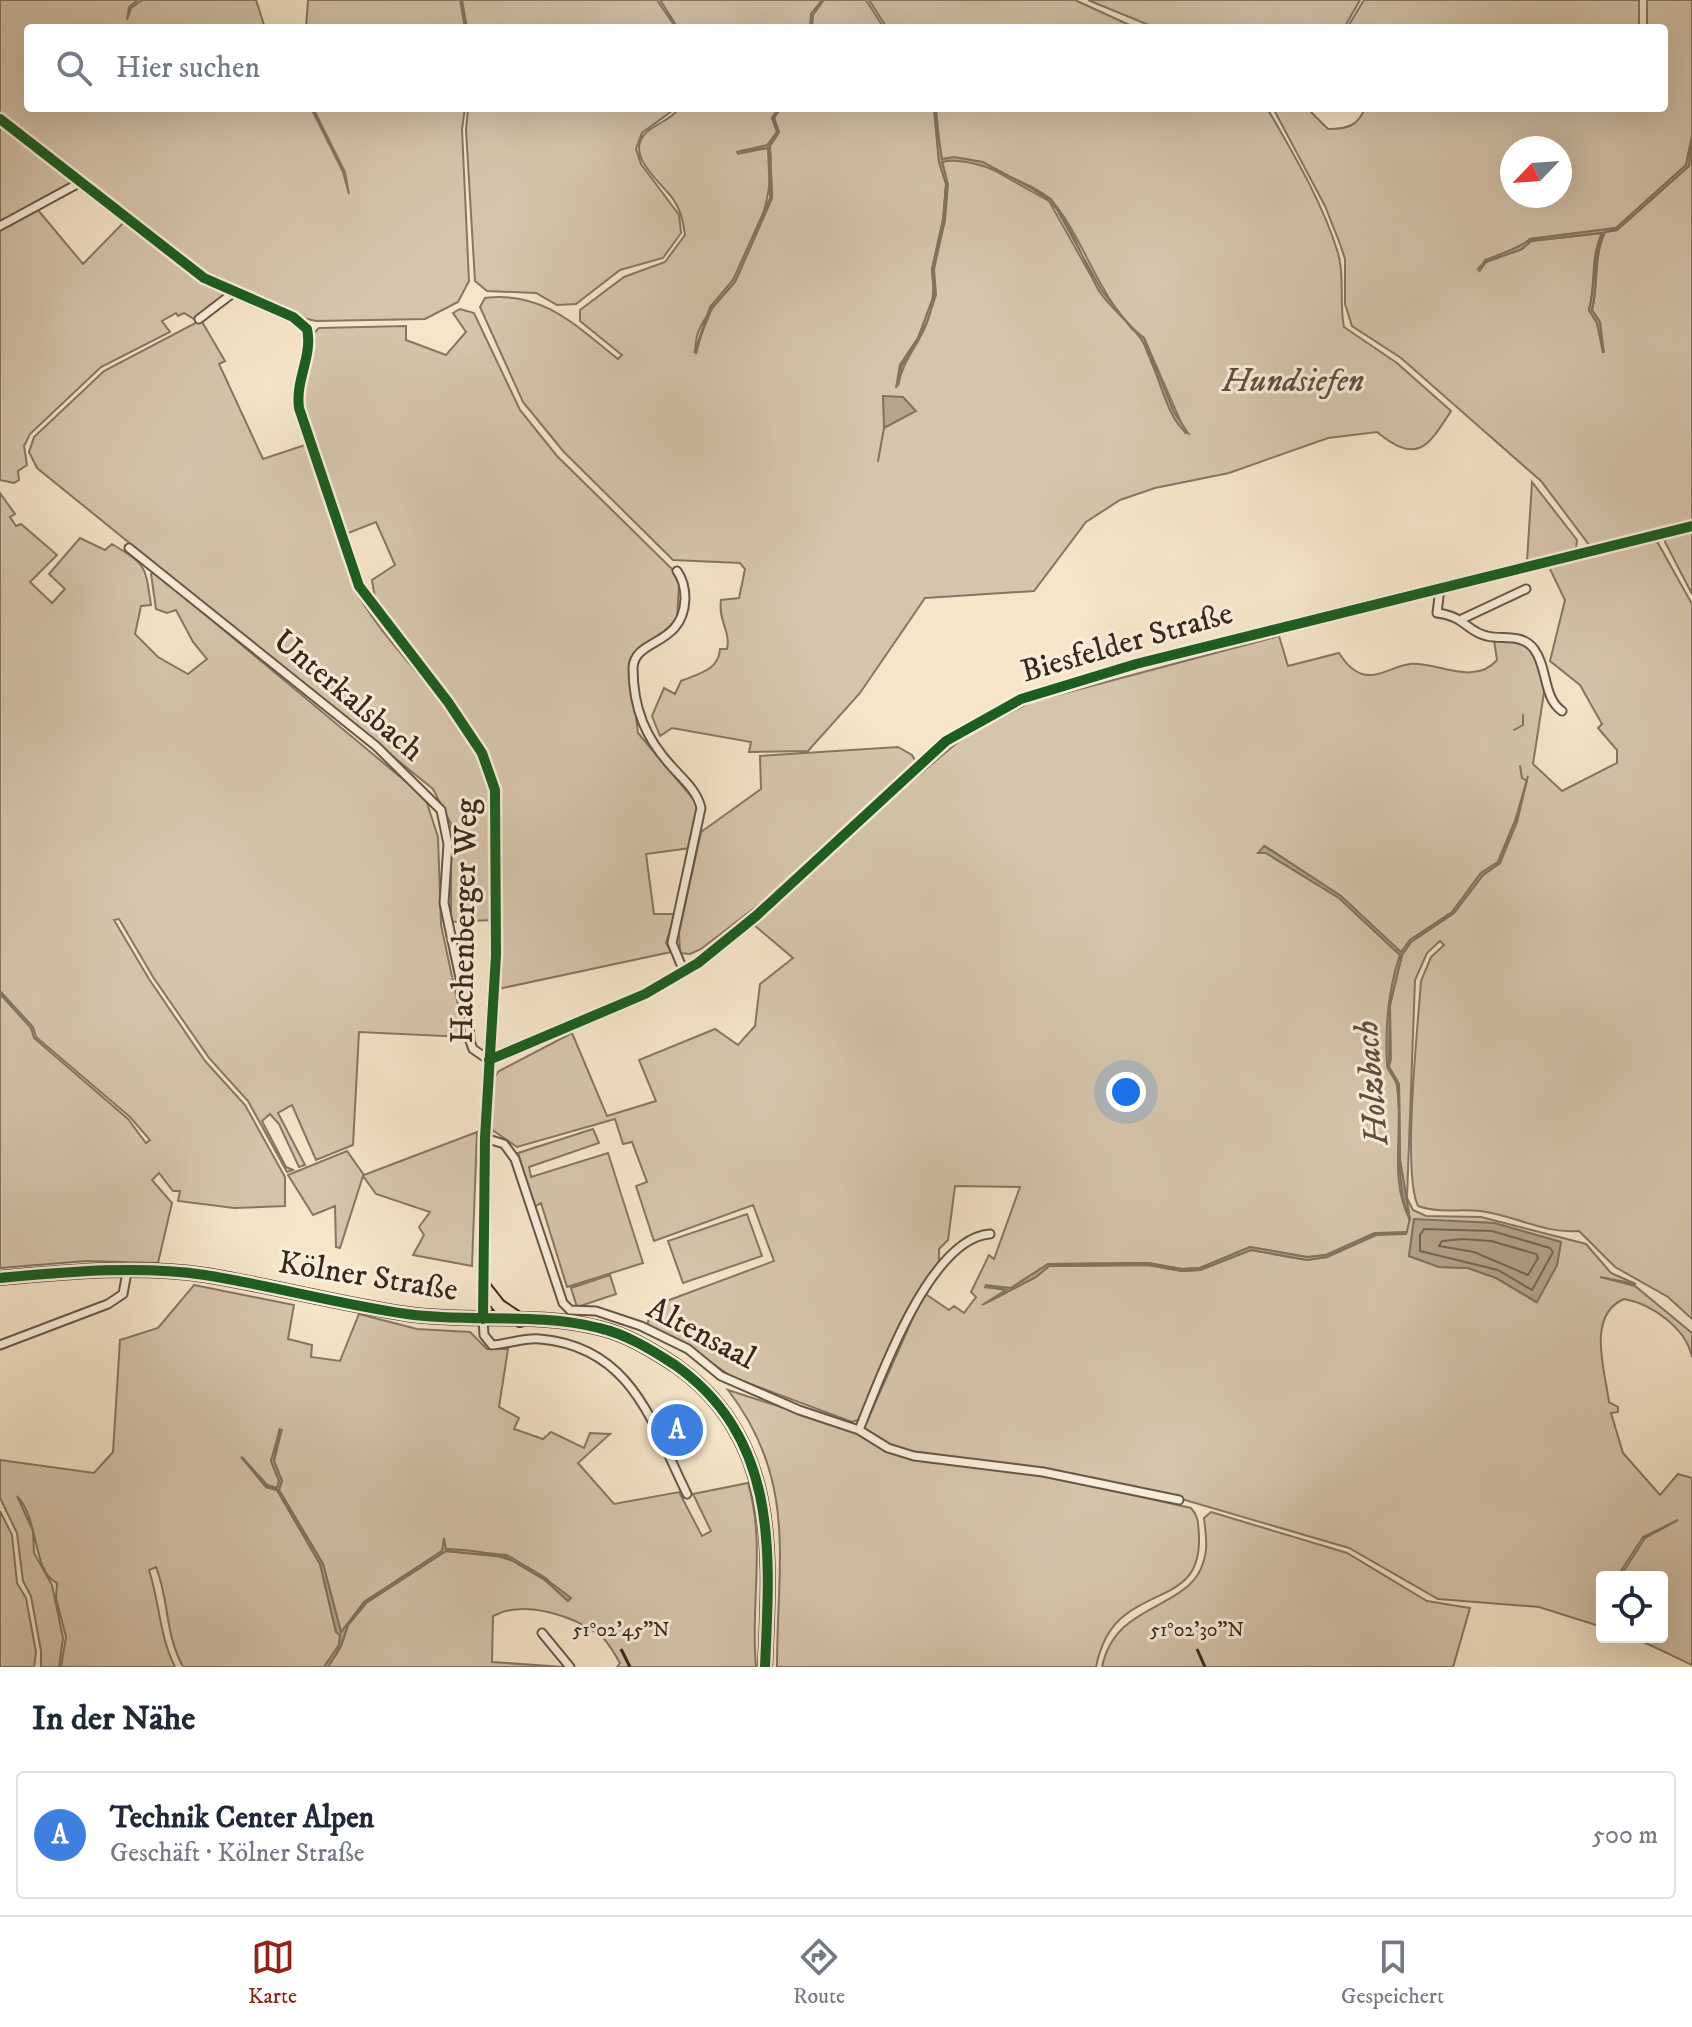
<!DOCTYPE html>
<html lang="de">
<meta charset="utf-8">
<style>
:root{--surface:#fff;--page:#f2f2f3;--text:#1f2937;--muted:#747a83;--line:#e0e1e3;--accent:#8f2418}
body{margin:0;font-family:"IM FELL DW Pica",serif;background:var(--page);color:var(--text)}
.controls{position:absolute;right:24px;bottom:24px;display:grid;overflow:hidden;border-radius:8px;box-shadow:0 8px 32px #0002}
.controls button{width:72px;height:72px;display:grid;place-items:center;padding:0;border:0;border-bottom:2px solid var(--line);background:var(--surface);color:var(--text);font:40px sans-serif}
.compass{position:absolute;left:1500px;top:136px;width:72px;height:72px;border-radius:50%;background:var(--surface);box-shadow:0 8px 32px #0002;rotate:245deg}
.you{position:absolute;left:1126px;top:1092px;width:28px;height:28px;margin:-20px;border:6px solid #fff;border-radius:50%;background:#1a73e8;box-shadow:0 0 0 12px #1a73e833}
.badge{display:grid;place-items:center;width:52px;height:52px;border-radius:50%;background:var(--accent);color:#fff;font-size:26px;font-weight:700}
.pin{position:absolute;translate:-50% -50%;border:4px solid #fff;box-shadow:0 2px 8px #0006}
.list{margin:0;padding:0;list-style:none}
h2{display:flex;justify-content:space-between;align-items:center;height:104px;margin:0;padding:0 32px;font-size:34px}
h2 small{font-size:26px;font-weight:400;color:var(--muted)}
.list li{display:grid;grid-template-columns:52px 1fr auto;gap:24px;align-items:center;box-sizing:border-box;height:128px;margin:0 16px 16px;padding:0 16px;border:2px solid var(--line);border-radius:8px}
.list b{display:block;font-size:30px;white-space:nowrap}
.list p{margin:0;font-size:26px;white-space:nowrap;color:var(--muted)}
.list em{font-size:26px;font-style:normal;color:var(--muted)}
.icon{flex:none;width:44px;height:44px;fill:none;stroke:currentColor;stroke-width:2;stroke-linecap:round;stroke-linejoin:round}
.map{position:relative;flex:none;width:1692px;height:1667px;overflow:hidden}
.search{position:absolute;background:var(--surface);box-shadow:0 8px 32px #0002;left:24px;right:24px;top:24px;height:88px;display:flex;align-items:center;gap:20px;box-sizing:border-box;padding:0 28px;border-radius:8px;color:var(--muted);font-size:30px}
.sheet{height:248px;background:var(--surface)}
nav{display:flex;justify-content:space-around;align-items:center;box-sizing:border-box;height:112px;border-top:2px solid var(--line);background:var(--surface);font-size:22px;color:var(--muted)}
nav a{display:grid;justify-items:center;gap:4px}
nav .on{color:var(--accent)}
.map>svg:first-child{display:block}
</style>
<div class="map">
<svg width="1692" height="1667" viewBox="0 0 1692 1667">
<rect width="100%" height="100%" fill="#f6e5c9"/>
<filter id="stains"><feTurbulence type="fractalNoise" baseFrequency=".0025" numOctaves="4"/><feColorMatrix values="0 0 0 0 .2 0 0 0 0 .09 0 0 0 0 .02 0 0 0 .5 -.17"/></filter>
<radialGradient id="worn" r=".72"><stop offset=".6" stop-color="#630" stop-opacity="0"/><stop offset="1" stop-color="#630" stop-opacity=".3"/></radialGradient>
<!-- green -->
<path fill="#d6c5ac" stroke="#867664" stroke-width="2" fill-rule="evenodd" d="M0,0H138L129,7L127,20L131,8L142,0H256L265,28H28V108H311L343,172L349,194L345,172L313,108H465L462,129L469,281L458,302L425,319L316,321L303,318L200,269L0,113Z
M308,0H460L465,28H306Z
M462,0H657L676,28H467Z
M660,0H822L811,14L810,28H678Z
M824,0H866L884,28H812L813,15Z
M869,0H1075L1136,28H887Z
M1088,0H1360L1344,28H1156Z
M1364,0H1639V28H1347Z
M1647,0H1692V136L1686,165L1616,228L1530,239L1521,247L1485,260L1479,272L1486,262L1522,249L1531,241L1602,233C1590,258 1596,284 1589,310L1597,323L1604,353L1600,322L1592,310C1599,283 1593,258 1605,232L1617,230L1689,166L1692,142V521L1590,546L1541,481L1401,358L1352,326L1345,304V259L1340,244L1325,206L1273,108H1307L1328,129C1347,129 1358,126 1365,108H1664V28H1647ZM1512,148H1560V196H1512Z
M468,108H676L642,133L636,149L641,164L679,215L681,233L663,258L620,270L576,304L557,305L536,293L487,291L475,281L466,130Z
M679,108H779L772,118L777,132L767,145L737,154L768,148C777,193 756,239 734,278C721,302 691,324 696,354L704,324L712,308L735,282L772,198L770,146L779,132L774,118L781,108H934L939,162L946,184L943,220L932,269L934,295L918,338L900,365L898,386C902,362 917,347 926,325C934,305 933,291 934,271C936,229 955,205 942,161L955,159L983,164L1049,201L1099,290L1142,339L1172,413L1186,434L1144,338C1099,303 1088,245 1053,202C1043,190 1019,182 1005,174C985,163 965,155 941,159L936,108H1267C1293,153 1323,203 1338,253C1345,276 1339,302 1344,327L1397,363L1451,411C1428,447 1417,465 1377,432L1328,438L1229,473L1155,488L1120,500L1086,522L1034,591L925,598L860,693L808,751L749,752L751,742L672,728L660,736L652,716L664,688L675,694L681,681C698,674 719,670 720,649H727C731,632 718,621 721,600L739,598L745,569L740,563L673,560L563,451L523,402L480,307L485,298C543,291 575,325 618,359L622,355L580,321V310L624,277L665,262L685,235C683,222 681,210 673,199C662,183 626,157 644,135C653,124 671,121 679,108Z
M0,125L70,179L69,186L0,222Z
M38,210L83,264L125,221L227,294V298L194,319L184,313L178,316L176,313L162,321L170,332L101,367L30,434L24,446L27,465L18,471L19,480L14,483L0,480V230Z
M460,309L474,313L520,410L557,456L672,569L679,584L677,619L630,666L638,733L695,801L698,813L690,848L646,854L654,914H675L666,943L671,952L498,989L501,956L499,788L483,746L418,655L376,604L372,580L395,565L376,522L346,534L303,401C304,378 314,358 313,334L319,328L406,326V340L446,355L466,332L453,313Z
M201,320L225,361L219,364L263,459L305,445L355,589C387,650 461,708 484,774C499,813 491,877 492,920L451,922V824L433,789L37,468L29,452L34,437L104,371Z
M1532,482L1577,540L1576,549L1527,561Z
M0,493L15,514L10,517L16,526L21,524L57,555L30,582L52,603L65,589L49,574L80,538L105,550L112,544C147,565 145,565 151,605L141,606L135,634L158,657L188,674L207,659L193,642L176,610L167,613L156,609L151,574L154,572L416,790L426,800L438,837L441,925L465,1037L359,1032L353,1145L316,1160L292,1105L278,1113L305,1165L299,1167L279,1124L270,1114L262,1121L286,1167L293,1170L287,1172L248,1101L209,1058L153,977L119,919L114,920L149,979L205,1061L245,1105L285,1177V1206L234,1208L178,1201L180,1191H173L159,1173L152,1180L172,1203L158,1263L86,1261L0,1268V994L31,1028L34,1038L128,1119L146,1143L150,1140L130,1117L36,1037L33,1027L0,991Z
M1692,530V594L1665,542L1667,535Z
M1651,540L1658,543L1692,604V1319L1668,1297L1615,1267L1579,1231C1543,1234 1515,1215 1480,1211C1460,1209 1437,1213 1418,1206C1402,1173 1418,1025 1421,981L1431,957L1444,945L1440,941L1427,953L1415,980L1407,1198L1413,1210L1426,1216L1481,1217L1586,1244L1611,1273L1636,1284L1600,1277L1635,1286L1692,1333V1357C1686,1328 1652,1304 1624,1299C1586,1315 1605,1371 1609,1402L1618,1407V1412L1611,1413L1623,1453L1660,1495L1678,1474L1692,1478V1665L1633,1637H1662V1577H1620L1645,1538L1678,1520L1643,1537L1617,1577H1602V1627L1539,1607L1438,1599L1349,1548L1168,1495L1027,1467L910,1451L893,1446L864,1428L924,1293L949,1310L954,1306L964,1313L976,1297L971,1292L989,1255L994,1259L1020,1187L955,1186L948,1240L939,1249V1266C899,1306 883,1367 861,1419L852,1422L732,1377L680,1341L647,1325L653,1306L774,1261L753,1205L654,1241L636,1186L647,1182L632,1142L623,1144L615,1119L517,1147L491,1129L493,1079L499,1071L572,1033L607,1116L656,1101L639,1060L715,1029L738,1045L755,1026L760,984L793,958L754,925L875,812L965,736L1031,702L1279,636L1288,666L1339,653C1345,662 1351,670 1362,674C1378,679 1393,666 1410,664C1435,661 1474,687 1497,660L1494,640L1524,643L1532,651L1545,686L1533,764L1562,791L1617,763V750L1598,728L1602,724L1580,685L1550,661L1565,600L1549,567ZM1515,821L1500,863L1483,875L1454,913L1411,942L1402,955L1390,1005L1391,1059L1389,1067L1399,1084L1400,1160L1410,1220C1388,1179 1404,1129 1397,1085C1396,1078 1387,1070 1387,1065C1387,1028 1388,991 1400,955L1339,898L1266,853H1259L1265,846L1341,896L1401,953L1410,940L1452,912L1481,873L1498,862ZM1414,1220L1494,1223L1561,1242L1557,1265L1536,1302L1496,1278L1468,1268L1439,1267L1409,1256ZM1375,1233L1407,1234L1376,1235L1327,1257L1307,1260L1251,1250L1200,1270L1182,1271L1148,1265L1049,1266L1036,1277L988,1302L1007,1290L984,1287L1011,1288L1048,1264L1148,1263L1182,1269L1200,1268L1250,1247L1307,1257L1326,1255Z
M898,747L912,755L916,762L774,893L701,949L690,954L680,953L679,932L701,832L761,789L760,756Z
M593,1129L599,1143L529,1167L531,1177L608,1153L643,1263L567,1287L541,1203L534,1207L518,1153Z
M477,1132L472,1266L413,1255L424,1235L419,1227L430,1212L376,1194L363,1176L340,1248L336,1247L335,1206L313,1215L288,1175L347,1151L364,1175Z
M747,1214L762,1256L683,1283L668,1241Z
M610,1275L616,1294L577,1307L571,1288Z
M194,1285L294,1305L288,1339L312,1345L311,1357L340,1361L359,1314L417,1329L470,1332L487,1349H508L499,1407L519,1418L514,1429L543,1439L551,1432L584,1448L590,1433L610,1434L578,1463L614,1504L679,1492L702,1536L711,1531L693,1494L748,1483C766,1545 750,1605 756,1667H617L620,1663C615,1655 609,1643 602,1637C575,1616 524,1599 493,1616L492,1662L563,1667H328L341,1646L348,1625L366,1603L446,1551L506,1557L545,1580L568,1601L546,1578L507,1555L445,1549L364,1602L341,1633L323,1564L279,1490L282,1481L274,1461L282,1429L271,1461L279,1481L277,1488L267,1485L242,1457L266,1487L277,1490L320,1564L336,1632L340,1635L339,1645L324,1667H183C164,1631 170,1603 156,1567L149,1570C160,1604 159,1635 175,1667H61L66,1637L56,1598L57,1583C32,1572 40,1520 17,1496L33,1531L34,1553L52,1585L63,1638L59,1667H41V1651L31,1596L23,1581L17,1533L0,1498V1460L94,1473L113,1452L120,1340L158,1328Z
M728,1390L849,1429L891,1451L1049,1476L1191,1508C1199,1517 1198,1524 1199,1536C1201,1594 1159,1588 1125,1615C1108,1628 1100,1647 1096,1667H777C777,1562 798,1481 728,1390Z
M0,1511L12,1535L17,1583L26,1598L36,1652L34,1667H0Z
M1211,1512L1347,1553L1427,1601L1470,1608L1453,1667H1102C1117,1595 1200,1614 1206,1549C1207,1539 1205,1528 1204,1518Z"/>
<!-- water -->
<path fill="#b5a58e" stroke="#837360" stroke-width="2" d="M779,108L774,118L779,132L770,146L772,198L735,282L712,308L694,353L710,307L733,280L770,198L768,148L736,152L768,145L777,132L772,118Z
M934,108L942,159L954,157L983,162L1051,199L1101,289L1132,329L1144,338L1174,412L1188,433C1166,422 1157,364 1143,342C1134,326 1111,309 1099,291C1084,265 1072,220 1048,200C1025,181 971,155 942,162L948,184L945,220L934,269L936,295L927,322L902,366L896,388L900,365L918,338L934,295L932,269L943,220L946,184L939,162Z
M1692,136L1689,166L1617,230L1605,232C1592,258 1599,283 1592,310L1600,322L1603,353L1597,323L1589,310C1596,284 1592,258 1602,233L1531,241L1522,249L1486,262L1477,270C1490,253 1514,253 1530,239L1616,228L1686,165Z
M883,396L903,397L916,411L884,428Z
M1528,776L1517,822L1500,863L1483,875L1454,913L1411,942L1402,955L1390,1005L1389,1067L1399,1084L1400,1160L1410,1221C1392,1177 1404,1132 1397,1086C1396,1078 1387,1070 1387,1065C1385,1029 1388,990 1400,955L1339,898L1266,853H1258L1264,846L1341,896L1401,952L1410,940L1452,912L1481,873L1498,862L1515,821Z
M1414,1219L1494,1223L1561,1242L1557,1265L1537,1302L1496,1278L1468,1268L1439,1267L1409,1256Z
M1408,1232L1376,1235L1327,1257L1307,1260L1251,1250L1200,1270L1182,1271L1148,1265L1049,1266L1036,1277L982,1305L1006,1290L985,1285L1011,1288L1048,1264L1148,1263L1182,1269L1200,1268L1250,1247L1307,1257L1326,1255L1375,1233Z
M280,1428L274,1461L282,1481L279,1490L323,1564L341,1632L364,1602L442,1551L444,1538L446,1549C501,1550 528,1564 571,1598L568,1601L545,1580L506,1557L446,1551L366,1603L348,1625L341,1646L328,1667H324L339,1645L340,1635L336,1632L320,1564L277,1490L266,1487L241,1457L267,1485L277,1488L279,1481L271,1461Z"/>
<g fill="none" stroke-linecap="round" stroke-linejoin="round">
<!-- shore -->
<path stroke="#766655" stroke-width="2" d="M1424,1229L1492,1231L1550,1248L1553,1252L1532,1290L1498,1270L1420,1251V1235Z
M1463,1239L1491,1241L1536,1254L1538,1258L1528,1275L1474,1252L1439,1246L1442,1241Z"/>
<!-- stream -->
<path stroke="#837360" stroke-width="2" d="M878,461L884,428
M1514,730L1523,725V715
M1520,766L1522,778L1527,781
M1407,1231L1410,1218"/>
<defs>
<path id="street" d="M0,226L81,182
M199,319L233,293
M129,548L376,746L441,810L448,844L444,903L469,1020L470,1041L473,1049L489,1060
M677,571C683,579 685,589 685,599C683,647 634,638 633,668C633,709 646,739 673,768C684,780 697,791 701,808L672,943L684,972
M1440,588L1437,613C1465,616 1467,632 1487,636C1503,640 1522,633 1534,649C1548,668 1543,698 1562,711
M1462,619L1526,589
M485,1138L504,1144L515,1159L563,1303L570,1310L596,1311L641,1326L688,1349L721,1376L799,1410L859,1430L888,1448L914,1456L1043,1472L1179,1500
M483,1319L484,1335L492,1345C508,1344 526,1337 540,1339C632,1347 652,1423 687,1494
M0,1345L108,1304L123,1294L127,1272
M859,1430C879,1381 929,1238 990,1234
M542,1633L570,1667"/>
<path id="secondary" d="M0,119L204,278L293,317L307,329C313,356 295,380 299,408L359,586L448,702L482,753L495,790L496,955L485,1138L483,1319
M489,1060L645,994L698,963L756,916L946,741L1021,699L1136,664L1692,526"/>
<path id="primary" d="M0,1278C67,1272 138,1265 205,1275C273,1286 339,1304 407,1314C470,1323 537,1312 599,1328C626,1334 652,1350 675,1365C780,1439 770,1554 765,1667
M484,1287L499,1306L520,1320"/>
</defs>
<!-- street casing -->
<use href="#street" stroke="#675747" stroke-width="11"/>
<!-- secondary casing -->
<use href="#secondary" stroke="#37281c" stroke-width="14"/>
<!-- primary casing -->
<use href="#primary" stroke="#37281c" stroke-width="16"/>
<!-- street -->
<use href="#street" stroke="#f9eedc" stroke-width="7"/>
<!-- secondary -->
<use href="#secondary" stroke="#f9eedc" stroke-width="10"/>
<!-- primary -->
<use href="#primary" stroke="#f6e5c9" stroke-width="12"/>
<defs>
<path id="cycleway" d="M0,119L204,278L293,317L307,329C313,356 295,380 299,408L359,586L448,702L482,753L495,790L496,955L485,1138L483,1319
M489,1060L645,994L698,963L756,916L946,741L1021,699L1136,664L1692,526
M0,1278C67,1272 138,1265 205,1275C273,1286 339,1304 407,1314C470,1323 537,1312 599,1328C626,1334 652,1350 675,1365C780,1439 770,1554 765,1667"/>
</defs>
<!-- cycleway casing -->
<use href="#cycleway" stroke="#f9eedc" stroke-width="15"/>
<!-- cycleway -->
<use href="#cycleway" stroke="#1b5e20" stroke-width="10"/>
</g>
<!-- ticks -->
<path fill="none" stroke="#37281c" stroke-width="3" d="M621,1649L630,1667M1197,1649L1205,1667"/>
<g text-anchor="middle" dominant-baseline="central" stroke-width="6" stroke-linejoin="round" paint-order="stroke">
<!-- park labels -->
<g font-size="32" font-style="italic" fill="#5f4f40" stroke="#f9eedc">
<text x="1293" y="382">Hundsiefen</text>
</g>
<!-- street labels -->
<g font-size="32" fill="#37281c" stroke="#f9eedc">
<text transform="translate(1127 643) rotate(-16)">Biesfelder Straße</text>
<text transform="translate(348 696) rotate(40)">Unterkalsbach</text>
<text transform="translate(465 921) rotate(-89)">Hachenberger Weg</text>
<text transform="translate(368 1277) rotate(9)">Kölner Straße</text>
<text transform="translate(701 1334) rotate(28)">Altensaal</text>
</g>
<!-- water labels -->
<g font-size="34" font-style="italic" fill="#5d4e3e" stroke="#f9eedc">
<text transform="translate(1372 1083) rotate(-95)">Holzbach</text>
</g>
</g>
<g font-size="20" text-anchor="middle" fill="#37281c" stroke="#f9eedc" stroke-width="6" stroke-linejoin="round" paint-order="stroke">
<text x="621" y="1636">51°02'45"N</text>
<text x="1197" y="1636">51°02'30"N</text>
</g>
<rect width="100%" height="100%" filter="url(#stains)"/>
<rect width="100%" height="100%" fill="url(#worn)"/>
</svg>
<div class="controls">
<button><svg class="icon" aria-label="locate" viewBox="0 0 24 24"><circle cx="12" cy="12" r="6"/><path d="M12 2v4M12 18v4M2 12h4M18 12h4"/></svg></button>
</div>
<svg class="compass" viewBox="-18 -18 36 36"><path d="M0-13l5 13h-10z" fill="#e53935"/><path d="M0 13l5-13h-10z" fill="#747a83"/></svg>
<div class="you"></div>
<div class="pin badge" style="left:677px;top:1430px;background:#3f7fe0">A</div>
<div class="search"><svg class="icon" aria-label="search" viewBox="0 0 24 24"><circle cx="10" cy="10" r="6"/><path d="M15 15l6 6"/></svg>Hier suchen</div>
</div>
<section class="sheet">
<h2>In der Nähe<small></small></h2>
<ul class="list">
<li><span class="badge" style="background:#3f7fe0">A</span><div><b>Technik Center Alpen</b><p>Geschäft · Kölner Straße</p></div><em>500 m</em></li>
</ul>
</section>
<nav>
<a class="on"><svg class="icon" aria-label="map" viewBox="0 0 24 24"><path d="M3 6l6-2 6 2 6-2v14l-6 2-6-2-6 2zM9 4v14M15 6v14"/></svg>Karte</a>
<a><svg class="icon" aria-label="directions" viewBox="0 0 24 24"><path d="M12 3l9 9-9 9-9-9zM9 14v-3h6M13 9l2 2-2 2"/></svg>Route</a>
<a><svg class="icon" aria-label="saved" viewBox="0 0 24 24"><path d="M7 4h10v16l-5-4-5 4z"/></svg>Gespeichert</a>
</nav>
